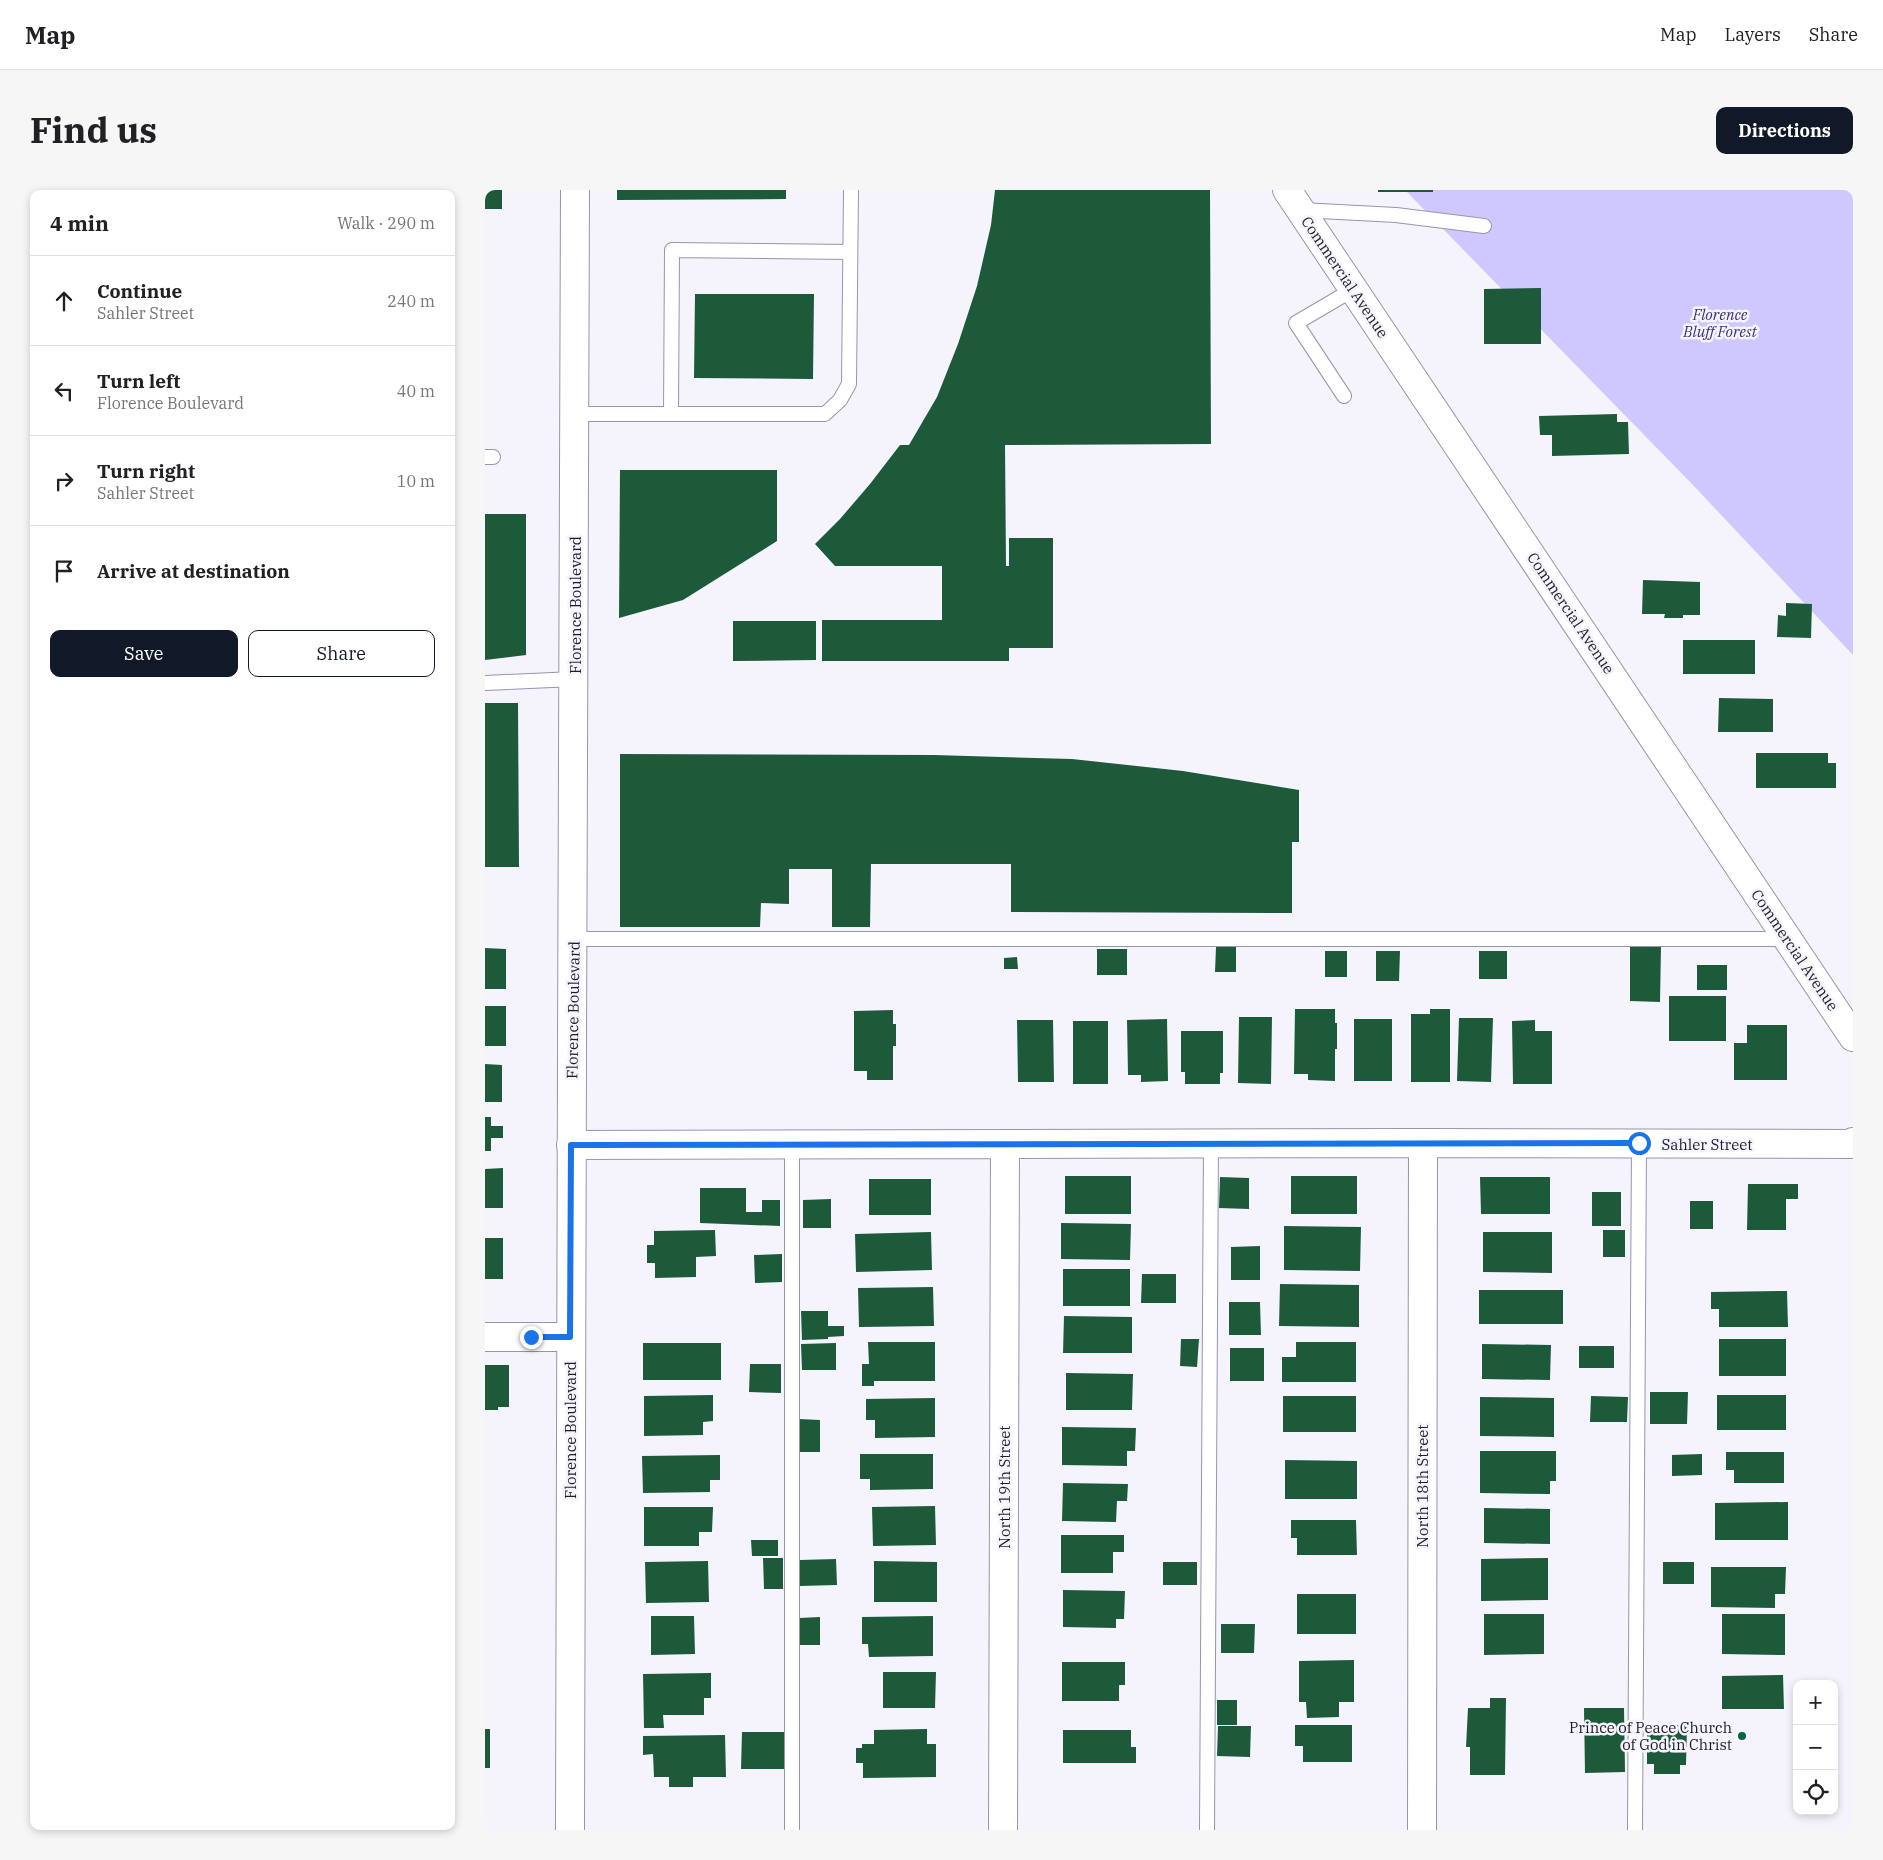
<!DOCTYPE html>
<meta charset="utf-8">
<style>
:root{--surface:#fff;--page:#f6f6f6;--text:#202124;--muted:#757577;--line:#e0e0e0;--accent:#111827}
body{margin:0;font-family:"IBM Plex Serif",serif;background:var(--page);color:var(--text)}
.controls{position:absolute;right:15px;bottom:15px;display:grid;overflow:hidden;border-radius:10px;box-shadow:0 2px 8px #0003}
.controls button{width:45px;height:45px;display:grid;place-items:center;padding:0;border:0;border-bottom:1px solid var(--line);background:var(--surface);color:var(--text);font:25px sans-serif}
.stop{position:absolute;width:15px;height:15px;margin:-11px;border:4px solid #1a73e8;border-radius:50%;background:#fff}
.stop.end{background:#1a73e8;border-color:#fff;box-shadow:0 1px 5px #0008}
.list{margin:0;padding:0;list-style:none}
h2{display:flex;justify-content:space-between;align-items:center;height:65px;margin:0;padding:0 20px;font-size:21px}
h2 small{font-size:16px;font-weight:400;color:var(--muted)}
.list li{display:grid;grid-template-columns:32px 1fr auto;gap:15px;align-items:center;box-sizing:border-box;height:90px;padding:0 20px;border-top:1px solid var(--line)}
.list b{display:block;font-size:19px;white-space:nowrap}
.list p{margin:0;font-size:16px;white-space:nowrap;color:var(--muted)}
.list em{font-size:16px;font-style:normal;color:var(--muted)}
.actions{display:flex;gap:10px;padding:15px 20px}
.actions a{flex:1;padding:11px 0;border:1px solid var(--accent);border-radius:10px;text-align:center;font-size:18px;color:var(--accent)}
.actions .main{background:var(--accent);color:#fff}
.icon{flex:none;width:28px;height:28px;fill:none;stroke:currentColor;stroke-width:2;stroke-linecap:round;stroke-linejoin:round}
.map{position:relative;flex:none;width:1368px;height:1640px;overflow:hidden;border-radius:10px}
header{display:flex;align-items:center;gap:30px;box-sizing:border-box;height:70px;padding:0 25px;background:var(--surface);border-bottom:1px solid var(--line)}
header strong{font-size:24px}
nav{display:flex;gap:28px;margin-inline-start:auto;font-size:18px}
.intro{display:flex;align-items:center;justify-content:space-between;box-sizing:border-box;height:120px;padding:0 30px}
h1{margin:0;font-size:35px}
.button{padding:12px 22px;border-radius:10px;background:var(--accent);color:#fff;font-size:18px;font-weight:700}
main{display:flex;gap:30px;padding:0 30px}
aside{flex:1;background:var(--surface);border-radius:10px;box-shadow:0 2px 8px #0003}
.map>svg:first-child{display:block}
</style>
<header>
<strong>Map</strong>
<nav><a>Map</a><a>Layers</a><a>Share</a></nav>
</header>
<div class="intro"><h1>Find us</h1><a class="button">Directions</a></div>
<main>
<aside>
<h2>4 min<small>Walk · 290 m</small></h2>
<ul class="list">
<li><svg class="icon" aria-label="ahead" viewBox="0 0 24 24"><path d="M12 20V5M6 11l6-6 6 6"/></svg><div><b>Continue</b><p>Sahler Street</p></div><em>240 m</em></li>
<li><svg class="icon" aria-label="left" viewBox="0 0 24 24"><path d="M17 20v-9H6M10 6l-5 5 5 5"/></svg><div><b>Turn left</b><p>Florence Boulevard</p></div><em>40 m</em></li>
<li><svg class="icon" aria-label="right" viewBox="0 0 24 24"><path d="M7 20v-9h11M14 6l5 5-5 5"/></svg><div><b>Turn right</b><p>Sahler Street</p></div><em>10 m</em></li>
<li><svg class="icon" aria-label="arrive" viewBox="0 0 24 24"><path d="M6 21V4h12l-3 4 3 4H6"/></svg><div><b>Arrive at destination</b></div></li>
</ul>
<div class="actions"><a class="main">Save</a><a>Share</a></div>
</aside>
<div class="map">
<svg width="1368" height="1640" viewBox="0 0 1368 1640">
<rect width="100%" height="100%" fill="#f5f4fd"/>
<!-- green -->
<path fill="#cfc8ff" d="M920,0H1368V465L1207,294Z"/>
<!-- building -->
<path fill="#1c5a3a" d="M0,0H17V19H0Z
M132,0H301V9L132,10Z
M510,0H725L726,254L520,255L521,376H524V348H568V458H524V471H337V430H457V376H350L330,354L355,329L385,294L415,255H424L452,207L473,154L492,96L506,35Z
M893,0H948V2H893Z
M1056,98V154H999V99Z
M210,104H329L328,189L209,188Z
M1132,224V232H1143L1144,264L1067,266V245H1055L1054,226Z
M135,280H292V351L198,410L134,428Z
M0,324H41V465L0,470Z
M1158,390L1215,392V425H1198V428H1179L1180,424H1157Z
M1301,413L1327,414L1326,448L1292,447L1293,425L1301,426Z
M248,431H331V470L248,471Z
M1198,450H1270V484H1198Z
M1234,508L1288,509V542H1233Z
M0,513H33L34,677H0Z
M1271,563H1343V573H1351V598H1271Z
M135,564L449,565L587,569L698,581L814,600V652H807V723L526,722V674H386L385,737H347V679H304V714L276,713L275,737H135Z
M1145,756L1176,757L1175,812L1145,811Z
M731,757H751V782H730Z
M0,758L21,759V799H0Z
M612,759H642V785H612Z
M840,761H862V787H840Z
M891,761H915L914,791H891Z
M994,761H1022V789H994Z
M532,767L533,779H519V768Z
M1212,775H1242V800H1212Z
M1184,806H1241V851H1184Z
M0,816H21V856H0Z
M810,819H850V833H852V859H850V891L823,890V884H809Z
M945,819H965V892H926V824H945Z
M408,820V834H411V856H408V890H382V881H369V821Z
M754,827H787L786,894L753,893Z
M974,828H1008L1006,892L972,891Z
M682,829L683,891L656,892V885H643L642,830Z
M869,829H907V891H869Z
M532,830H568L569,892H533Z
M1050,830V841H1067V894H1028L1027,831Z
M588,831H623V894H588Z
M1262,835H1302V890H1249V853H1262Z
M696,841H738V883H735V894H700V882H696Z
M0,874L17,875V912H0Z
M0,927H6V936H18V948H6V961H0Z
M18,978V1018H0V979Z
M580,986H646V1024H580Z
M806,986H872V1024H806Z
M735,987L764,988V1019L734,1018Z
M995,987H1065V1024H996Z
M384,989H446V1025H384Z
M1263,994H1313V1009H1301V1040H1262Z
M215,998H261V1022H277V1010H295V1036L215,1033Z
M1107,1002H1136V1036H1107Z
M346,1009V1038H318V1010Z
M1205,1011H1228V1039H1205Z
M576,1033L646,1034L645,1070L576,1069Z
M799,1036L876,1037L875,1081L799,1080Z
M230,1040L231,1066L211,1067V1087L170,1088V1073H162V1055H169V1041Z
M1118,1040H1140V1067H1118Z
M446,1042L447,1080L371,1082L370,1044Z
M998,1042H1067V1083L998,1082Z
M0,1048H18V1089H0Z
M775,1056V1090H746V1057Z
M297,1064V1092L270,1093L269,1065Z
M578,1079H645V1116H578Z
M657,1084H691V1113H656Z
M795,1094L874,1095V1137L794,1136Z
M448,1097L449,1136L374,1137L373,1098Z
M994,1100H1078V1134H994Z
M1302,1101L1303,1137H1234V1119H1226V1102Z
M744,1112H775L776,1145H744Z
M316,1121H343V1136H359V1146L343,1147V1149L317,1150Z
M579,1126L647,1127V1163H578Z
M696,1149H714L712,1177L695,1176Z
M1234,1149H1301V1186H1234Z
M383,1152H450V1191H389V1196H377V1174H384Z
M811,1152H871V1192H797V1167H811Z
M158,1153H236V1190H158Z
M351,1153V1180H317L316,1154Z
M997,1154L1066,1155L1065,1190L997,1189Z
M1094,1156H1129V1178H1094Z
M745,1158H779V1191H745Z
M265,1174H296V1203L264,1202Z
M0,1175H24V1217H13V1220H0Z
M581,1183L648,1184L647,1220H581Z
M1165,1202H1203L1202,1234H1165Z
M228,1205V1231L218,1232V1245L159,1246V1206Z
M1232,1205H1301V1240H1232Z
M798,1206H871V1242H798Z
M1106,1206L1143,1207L1142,1232H1105Z
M995,1207L1069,1208V1247L995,1246Z
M450,1208V1247L390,1248V1230H381V1209Z
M314,1229L335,1230V1262H314Z
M577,1237L651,1238L650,1261H642V1276L577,1275Z
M995,1261H1071V1291H1065V1304L995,1303Z
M1241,1262H1299V1293H1249V1280H1241Z
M375,1264H448V1299L385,1300V1289H375Z
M1217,1264V1285L1187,1286V1265Z
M235,1265V1290H225V1302L158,1303L157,1266Z
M800,1270L872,1271V1309H800Z
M578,1293L643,1294L642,1311H632L631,1332L577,1331Z
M1303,1312V1350H1230V1313Z
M450,1316L451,1355L388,1356L387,1317Z
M159,1317H228L227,1342H214V1356H159Z
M999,1318L1065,1319V1354L999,1353Z
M806,1330H871L872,1365H812V1348H806Z
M576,1345H639V1362H628V1383H576Z
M266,1350H293V1366H267Z
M278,1368H298V1399H279Z
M1063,1368V1410L996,1411V1369Z
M351,1369L352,1395L315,1396V1370Z
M223,1371L224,1412L161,1413L160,1372Z
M389,1371L452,1372V1412H389Z
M678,1372H712V1395H678Z
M1178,1372H1209V1394H1178Z
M1226,1377H1301L1300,1404H1290V1418L1226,1417Z
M578,1400L640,1401L639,1429H631V1438L578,1437Z
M812,1404H871V1444H812Z
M999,1424H1059V1464L999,1465Z
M1237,1424H1300V1465L1237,1464Z
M166,1426H209L210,1464L166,1465Z
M448,1426V1466L384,1467L383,1454H377V1427Z
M335,1427V1455H314V1428Z
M736,1434H770L769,1463H736Z
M869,1470V1512H854V1527L822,1528L821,1512H814V1471Z
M577,1472H640V1495H634V1511H577Z
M398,1482H451L450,1518H398Z
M226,1483V1508H219V1525H178L179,1538H159L158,1484Z
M1298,1485L1299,1519H1237V1486Z
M1005,1508H1021L1020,1585H985V1557H981L983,1518H1005Z
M732,1510H752V1535H732Z
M1099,1518H1139L1140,1582L1100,1583Z
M810,1535H867V1572H818V1556H810Z
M1162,1535H1202L1201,1575H1195V1584H1169V1574H1162Z
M733,1536H766L765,1567L732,1566Z
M0,1539H5V1578H0Z
M442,1539V1554H451V1587L378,1588V1573H371V1558H377V1554H389V1540Z
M578,1540H646V1557H651V1573H578Z
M257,1542H299V1579H256Z
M240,1545L241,1587H208V1597H184V1587H169L168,1564L158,1565V1546Z"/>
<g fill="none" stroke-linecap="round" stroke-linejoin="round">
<defs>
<path id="lane" d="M816,20L911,25L999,36
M859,206L811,133L869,99
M90,224H340L355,210L364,194L366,0
M186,224L187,60L365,62
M0,267H8
M0,493L89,489
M89,749H1303
M307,1640V954
M722,1640L726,953
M1150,1640L1154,953"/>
<path id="street" d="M86,955L938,953L1366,954L1368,952
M0,1147H85
M518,1640L520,954
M937,1640L938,953"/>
<path id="secondary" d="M802,0L1368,847
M85,1640C85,1093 89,547 90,0"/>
</defs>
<!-- lane casing -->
<use href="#lane" stroke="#9795a9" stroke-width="16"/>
<!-- street casing -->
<use href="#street" stroke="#9795a9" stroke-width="30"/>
<!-- secondary casing -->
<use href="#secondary" stroke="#9795a9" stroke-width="30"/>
<!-- lane -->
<use href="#lane" stroke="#fff" stroke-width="14"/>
<!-- street -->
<use href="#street" stroke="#fff" stroke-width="28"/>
<!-- secondary -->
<use href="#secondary" stroke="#fff" stroke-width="28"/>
</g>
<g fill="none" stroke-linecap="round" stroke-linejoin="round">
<!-- route -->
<path stroke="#1a73e8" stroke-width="6" d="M46,1147H85L86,955L1154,953"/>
</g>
<!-- markers -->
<circle fill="#00683d" stroke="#f5f4fd" stroke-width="2" cx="1257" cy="1546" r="5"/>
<g text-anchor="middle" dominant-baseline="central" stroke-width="5" stroke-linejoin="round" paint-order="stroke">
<!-- street labels -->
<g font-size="15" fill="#1e1d25" stroke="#f5f4fd">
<text transform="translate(860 87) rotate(56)">Commercial Avenue</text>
<text transform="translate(90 415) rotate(-90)">Florence Boulevard</text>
<text transform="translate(1086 423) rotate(56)">Commercial Avenue</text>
<text transform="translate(1310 760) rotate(56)">Commercial Avenue</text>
<text transform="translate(88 820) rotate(-89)">Florence Boulevard</text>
<text x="1222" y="954">Sahler Street</text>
<text transform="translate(85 1240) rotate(-90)">Florence Boulevard</text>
<text transform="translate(937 1296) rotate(-90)">North 18th Street</text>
<text transform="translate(519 1297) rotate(-90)">North 19th Street</text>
</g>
<!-- park labels -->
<g font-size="15" font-style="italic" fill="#403175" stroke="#f5f4fd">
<text x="1235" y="124">Florence<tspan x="1235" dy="17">Bluff Forest</tspan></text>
</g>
<!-- poi labels -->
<g font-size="15" fill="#1e1d25" stroke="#f5f4fd" text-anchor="end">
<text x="1247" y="1537">Prince of Peace Church<tspan x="1247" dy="17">of God in Christ</tspan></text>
</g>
</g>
</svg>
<div class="controls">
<button>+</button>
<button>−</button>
<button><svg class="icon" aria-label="locate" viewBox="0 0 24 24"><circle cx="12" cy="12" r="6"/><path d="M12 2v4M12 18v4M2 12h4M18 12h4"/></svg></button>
</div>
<div class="stop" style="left:1154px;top:953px"></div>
<div class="stop end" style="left:46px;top:1147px"></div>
</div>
</main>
